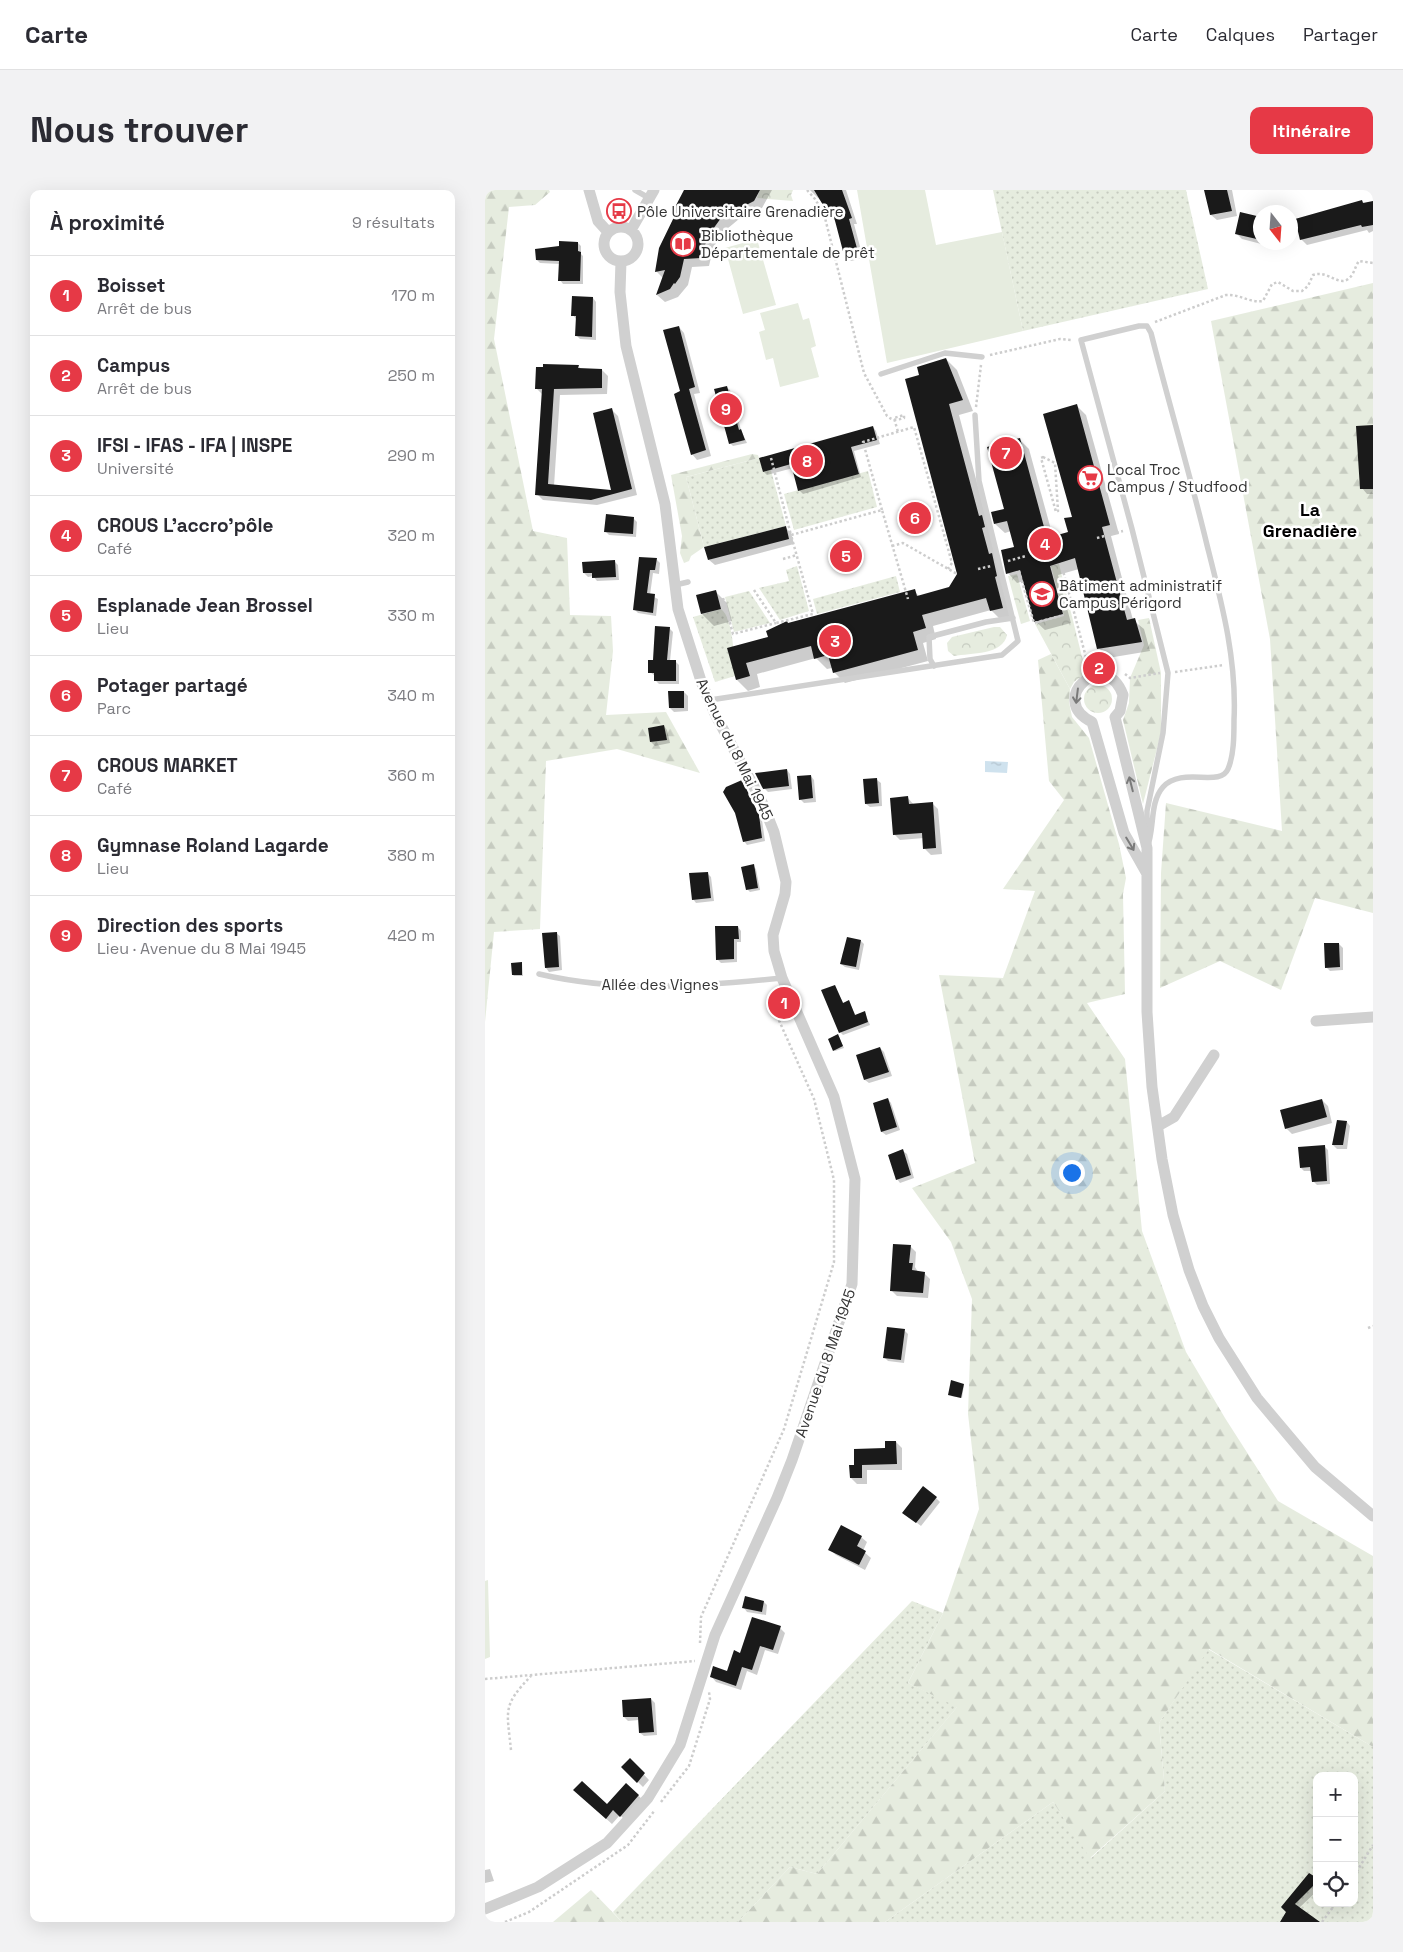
<!DOCTYPE html>
<html lang="fr">
<meta charset="utf-8">
<style>
:root{--surface:#fff;--page:#f2f2f3;--text:#2b2b33;--muted:#7c7c81;--line:#e1e1e2;--accent:#e63946}
body{margin:0;font-family:"Space Grotesk",sans-serif;background:var(--page);color:var(--text)}
.controls{position:absolute;right:15px;bottom:15px;display:grid;overflow:hidden;border-radius:10px;box-shadow:0 5px 20px #0002}
.controls button{width:45px;height:45px;display:grid;place-items:center;padding:0;border:0;border-bottom:1px solid var(--line);background:var(--surface);color:var(--text);font:25px sans-serif}
.compass{position:absolute;left:768px;top:15px;width:45px;height:45px;border-radius:50%;background:var(--surface);box-shadow:0 5px 20px #0002;rotate:163deg}
.you{position:absolute;left:586px;top:982px;width:18px;height:18px;margin:-12px;border:4px solid #fff;border-radius:50%;background:#1a73e8;box-shadow:0 0 0 8px #1a73e833}
.badge{display:grid;place-items:center;width:32px;height:32px;border-radius:50%;background:var(--accent);color:#fff;font-size:16px;font-weight:700}
.pin{position:absolute;translate:-50% -50%;border:2px solid #fff;box-shadow:0 1px 5px #0006}
.list{margin:0;padding:0;list-style:none}
h2{display:flex;justify-content:space-between;align-items:center;height:65px;margin:0;padding:0 20px;font-size:21px}
h2 small{font-size:16px;font-weight:400;color:var(--muted)}
.list li{display:grid;grid-template-columns:32px 1fr auto;gap:15px;align-items:center;box-sizing:border-box;height:80px;padding:0 20px;border-top:1px solid var(--line)}
.list b{display:block;font-size:19px;white-space:nowrap}
.list p{margin:0;font-size:16px;white-space:nowrap;color:var(--muted)}
.list em{font-size:16px;font-style:normal;color:var(--muted)}
.icon{flex:none;width:28px;height:28px;fill:none;stroke:currentColor;stroke-width:2;stroke-linecap:round;stroke-linejoin:round}
.map{position:relative;flex:none;width:888px;height:1732px;overflow:hidden;border-radius:10px}
header{display:flex;align-items:center;gap:30px;box-sizing:border-box;height:70px;padding:0 25px;background:var(--surface);border-bottom:1px solid var(--line)}
header strong{font-size:24px}
nav{display:flex;gap:28px;margin-inline-start:auto;font-size:18px}
.intro{display:flex;align-items:center;justify-content:space-between;box-sizing:border-box;height:120px;padding:0 30px}
h1{margin:0;font-size:35px}
.button{padding:12px 22px;border-radius:10px;background:var(--accent);color:#fff;font-size:18px;font-weight:700}
main{display:flex;gap:30px;padding:0 30px}
aside{flex:1;background:var(--surface);border-radius:10px;box-shadow:0 5px 20px #0002}
.map>svg:first-child{display:block}
</style>
<header>
<strong>Carte</strong>
<nav><a>Carte</a><a>Calques</a><a>Partager</a></nav>
</header>
<div class="intro"><h1>Nous trouver</h1><a class="button">Itinéraire</a></div>
<main>
<aside>
<h2>À proximité<small>9 résultats</small></h2>
<ul class="list">
<li><span class="badge">1</span><div><b>Boisset</b><p>Arrêt de bus</p></div><em>170 m</em></li>
<li><span class="badge">2</span><div><b>Campus</b><p>Arrêt de bus</p></div><em>250 m</em></li>
<li><span class="badge">3</span><div><b>IFSI - IFAS - IFA | INSPE</b><p>Université</p></div><em>290 m</em></li>
<li><span class="badge">4</span><div><b>CROUS L'accro'pôle</b><p>Café</p></div><em>320 m</em></li>
<li><span class="badge">5</span><div><b>Esplanade Jean Brossel</b><p>Lieu</p></div><em>330 m</em></li>
<li><span class="badge">6</span><div><b>Potager partagé</b><p>Parc</p></div><em>340 m</em></li>
<li><span class="badge">7</span><div><b>CROUS MARKET</b><p>Café</p></div><em>360 m</em></li>
<li><span class="badge">8</span><div><b>Gymnase Roland Lagarde</b><p>Lieu</p></div><em>380 m</em></li>
<li><span class="badge">9</span><div><b>Direction des sports</b><p>Lieu · Avenue du 8 Mai 1945</p></div><em>420 m</em></li>
</ul>
</aside>
<div class="map">
<svg width="888" height="1732" viewBox="0 0 888 1732">
<defs>
<pattern id="grass-dots" width="8" height="8" patternUnits="userSpaceOnUse" patternTransform="scale(1.25)"><rect width="8" height="8" fill="#e6ecdf"/><path d="M2 2h.1M6 6h.1" fill="none" stroke="#c6cbc0" stroke-width="1.8" stroke-linecap="round"/></pattern>
<pattern id="forest-firs" width="22" height="20" patternUnits="userSpaceOnUse" patternTransform="scale(1.25)"><rect width="22" height="20" fill="#e6ecdf"/><path d="M5 1l3.5 6h-7zM16 11l3.5 6h-7z" fill="#c6cbc0"/></pattern>
<pattern id="park-crowns" width="20" height="18" patternUnits="userSpaceOnUse" patternTransform="scale(1.25)"><rect width="20" height="18" fill="#e6ecdf"/><path d="M2 6a3 3 0 1 1 6 0M12 15a3 3 0 1 1 6 0" fill="none" stroke="#c6cbc0"/></pattern>
<pattern id="water-ripples" width="26" height="14" patternUnits="userSpaceOnUse" patternTransform="scale(1.25)"><rect width="26" height="14" fill="#cfe2ee"/><path d="M2 4q2-2 4 0t4 0M15 11q2-2 4 0t4 0" fill="none" stroke="#b2c2cd"/></pattern>
</defs>
<rect width="100%" height="100%" fill="#fff"/>
<!-- grass -->
<path fill="url(#grass-dots)" fill-rule="evenodd" d="M508,0H701L723,99L538,141Z
M282,266L301,336L219,357L201,287Z
M383,281L392,317L309,340L299,304Z
M312,376L324,421L295,430L274,398L304,391L301,380Z
M411,386L415,402L332,424L328,409Z
M264,401L285,433L249,442L240,407Z
M236,419C249,429 249,470 250,486L230,492L208,427Z
M427,1411L458,1423L423,1493L473,1516L332,1684L305,1677L253,1732H137L128,1722Z
M723,1459L888,1557V1732H400L568,1612L606,1668L680,1601L674,1533ZM832,1586H869V1713H832Z"/>
<!-- forest -->
<path fill="url(#forest-firs)" d="M0,0H64L65,2L50,15L24,17L9,149L48,341L82,348L85,425L126,426L128,461L121,525L181,522L215,583L132,559L61,571L55,739L9,742L0,832Z
M888,93V723L830,708L796,800L735,771L675,798L676,683L681,613L797,641L785,449L726,131Z
M267,264L273,265L274,268L201,287L219,357L206,366L204,371L199,373L195,363L197,346L186,285Z
M664,428L676,483V543L658,614L638,530L644,513L645,488L659,455L653,430Z
M566,464L585,499L584,512L587,527L604,548L634,654L641,688L638,704L640,804L602,813L640,869L657,1041L701,1162L740,1228L793,1311L888,1366V1557L724,1459L674,1533L680,1601L605,1668L568,1612L400,1732H253L305,1677L332,1684L472,1517L423,1493L458,1423L494,1319L483,1224L487,1109L466,1052L427,998L490,973L454,785L518,788L550,701L518,699L579,610L564,591L553,470Z
M106,1700L137,1732H68Z"/>
<!-- park -->
<path fill="url(#park-crowns)" d="M275,0H308L306,5L308,11L272,8Z
M574,374L601,483L589,492L585,499L550,434L579,426L566,376Z
M532,384L545,431L536,434L523,386Z
M509,437H515L522,445C518,465 486,463 469,466L463,461L462,453L467,447Z
M599 509a14 14 0 1 1 28 0a14 14 0 1 1-28 0Z"/>
<!-- garden -->
<path fill="#e6ecdf" d="M372,0H440L451,55L517,42L538,141L402,173Z
M272,49L291,115L258,124L240,58Z
M313,113L318,130L324,128L331,156L326,158L334,187L295,197L288,168L281,170L274,142L280,140L275,123Z
M3,1390L5,1467L0,1469V1391Z"/>
<!-- water -->
<path fill="url(#water-ripples)" d="M500,571L523,572L522,583L500,582Z"/>
<!-- shadow -->
<path fill="#0003" d="M201,0H287L277,18L254,29L236,44L228,59L224,76L207,77L203,95L193,107L180,112L172,105L178,88L172,82L175,59Z
M325,0H361L372,34H369L378,68L366,71L360,65L351,32L347,27L345,20Z
M720,0H747L752,26L732,30L726,25Z
M877,11L880,14L888,12V41L884,43L882,40L822,55L816,49Z
M776,27V52H802L801,57L784,54V56L757,49L751,43Z
M93,53L96,56V64L98,66V94H78L75,90V74L55,73L52,70L76,57Z
M108,108L111,112V150L95,149L92,146L91,129L88,125Z
M194,137L199,143L215,203L209,204L226,266L212,270L207,264L196,201Z
M461,169L472,180L488,221L474,225L528,428L517,431L506,420L448,436L451,449L438,453L443,471L360,493L349,482L347,478L342,479L331,468L272,484L275,497L263,501L252,490L244,459L284,448L303,434L429,401L435,407L465,398L473,384L435,186Z
M93,176L97,180H117L123,186L122,204L75,205L69,296L127,302V220L133,226L152,305L112,315L58,310L52,304L58,205L51,198Z
M241,197L245,200L256,240L262,253L248,256L245,253Z
M592,216L601,225L634,344L626,346L648,430L659,439L665,461L623,468L614,458L594,379L573,385L586,433L560,440L550,431L539,391L532,393L523,383L530,357L526,341L520,343L510,334L520,319L534,249L544,259L568,347L584,343L588,328Z
M888,236V304H882L877,298L873,237Z
M388,237L391,241L395,254L369,261L376,287L318,304L314,300L308,278L282,285L279,282Z
M148,328L152,332L151,347L124,345L120,341Z
M300,337L306,343L309,354L230,375L224,370Z
M155,368L171,369L175,373L174,384L168,383L165,405L173,409L171,426L153,423L149,419Z
M130,372L133,375L134,390L112,391L108,386L103,387L99,383Z
M230,401L242,413L247,431L229,436L217,424Z
M184,438L188,442L185,471H190L194,475V494H174L170,490V486L165,482Z
M199,502L203,506V521L189,522L185,518Z
M179,536L182,540L185,553L170,556L166,552L164,539Z
M302,580L305,584L307,599L283,602L279,598Z
M326,586L329,590L331,612L319,613L315,609Z
M392,590L396,593L397,616L385,617L381,614Z
M256,591L277,630L280,651L262,655L259,651L251,623Z
M423,608L429,615L447,613L453,619L457,664L446,665L440,659L439,648L415,650L409,644Z
M268,676L271,679L275,700L265,702L262,699Z
M222,683L226,687L229,711L211,713L208,709Z
M253,737L256,741V752H252V772L236,773L232,769Z
M71,743L75,746L77,780L64,782L61,778Z
M376,751L379,754L374,780L360,777L356,774L358,762Z
M854,754L858,758V780L845,781L841,777Z
M37,773L38,786H29L28,785Z
M349,796L359,814L364,812L371,826L380,823L385,835L358,845L355,842Z
M354,847L359,858L350,861L349,860Z
M395,858L399,862L407,886L384,893L380,890L372,866Z
M403,909L406,913L415,940L401,945L397,942Z
M837,910L843,916L847,933L807,944L801,938Z
M853,931L862,932L865,936L862,959H852L848,955Z
M839,956L843,960L845,994L832,995L828,991L827,981H819L816,978Z
M418,961L422,964L429,988L415,993L412,989Z
M425,1056L431,1062L430,1077L433,1082L439,1083L445,1089L443,1108L412,1106L406,1100Z
M420,1141L423,1144L419,1173L403,1171L399,1167Z
M479,1195L477,1208L466,1206Z
M411,1252L417,1258V1280H382V1294H372L366,1288L370,1276Z
M451,1308L455,1312L436,1336L423,1326Z
M376,1347L382,1352L378,1361L386,1368L380,1380L351,1365L345,1359Z
M279,1412L282,1415L281,1425L262,1422L259,1418Z
M295,1438L300,1443L293,1464L280,1460L272,1485L262,1481L256,1500L231,1492L226,1486L243,1482L256,1464Z
M166,1509L170,1513L172,1545L159,1546L155,1543L154,1530L143,1531L139,1527Z
M145,1570L164,1590L158,1597L138,1577Z
M141,1594L159,1611L142,1632L135,1625L127,1634L96,1606L122,1616Z
M5,1679L9,1691L0,1693V1680Z
M832,1686V1701L814,1718L832,1732H796Z"/>
<!-- building -->
<path fill="#1a1a1a" d="M199,0H275L269,11L236,28L223,46L216,68L199,69L195,87L190,94L189,93L185,99L171,105L180,80L170,82L174,58L191,23L188,21Z
M329,0H357L367,28L364,29L373,62L359,65L349,27L346,28L342,14L338,15Z
M719,0H742L747,21L725,25Z
M877,10L878,13L888,11V35L877,37L876,35L815,50L810,29Z
M755,22L776,27V50L750,44Z
M74,51L93,52V61L96,62L95,91H73L74,71L51,70L50,59L74,56Z
M87,106L108,107L107,147L90,146L91,126H86Z
M194,136L210,197L204,199L221,260L206,265L189,204L195,201L178,140Z
M461,168L478,210L464,214L494,326L497,325L500,337L497,338L504,364L507,363L512,386L510,387L518,418L505,421L501,408L437,425L441,438L428,442L433,460L422,463L348,483L343,465L329,469L326,456L261,473L265,486L251,490L242,458L283,447L281,441L302,431L303,433L430,399L432,406L464,397L472,384L420,189L434,185L432,177Z
M58,174L94,175L93,178L117,179V198L69,199L63,294L126,300L108,223L127,218L147,299L106,310L50,305L57,199H50L51,177H58Z
M242,196L254,240L256,239L260,250L244,254L229,199Z
M592,214L625,335L617,337L642,430L650,428L657,452L612,459L590,368L565,376L578,424L549,432L535,380L521,384L516,360L529,357L522,331L509,334L506,322L519,319L502,257L535,248L562,348L583,342L579,328L587,327L558,224Z
M888,235V299H875L871,236Z
M388,236L392,250L366,257L374,284L313,301L306,274L278,282L274,268Z
M121,324L149,327L148,344L119,342Z
M301,336L304,349L223,370L219,357Z
M154,367L172,368L170,380H165L162,403L170,404L168,423L148,420Z
M130,370L131,387L107,388V383H98L97,372Z
M231,400L236,419L216,424L211,405Z
M170,436L185,437L182,470H191V491H169V483H163V470H168Z
M183,501H199V518H184Z
M179,535L182,550L165,552L163,538Z
M302,579L304,596L278,599L270,583Z
M326,585L328,608L314,610L312,586Z
M392,588L394,613L380,614L378,589Z
M257,590L274,625L277,648L258,652L250,623L238,602L241,597Z
M423,606L424,614L448,612L451,658L438,659L437,643L408,645L405,608Z
M269,674L273,698L261,700L256,677Z
M223,682L226,708L207,710L204,683Z
M230,736H253L254,749H249V769L231,770Z
M72,742L74,777L60,778L57,743Z
M362,747L376,750L371,777L355,774Z
M839,753H854L855,777L840,778Z
M37,772V785H27L26,773Z
M350,795L358,813L364,810L370,825L380,821L383,832L354,843L336,800Z
M353,844L358,856L348,861L343,849Z
M395,857L404,882L379,890L371,865Z
M403,908L412,937L396,942L388,913Z
M837,909L842,927L800,939L795,920Z
M852,930L862,931L858,955H847Z
M840,955L842,991L827,992L825,977L815,978L813,957Z
M418,959L426,985L411,990L403,965Z
M408,1054L426,1055L424,1073H428L427,1080L440,1082L438,1103L405,1101Z
M402,1137L420,1139L416,1170L398,1168Z
M466,1190L479,1194L476,1208L463,1205Z
M400,1251H411L412,1274L377,1275V1288H365L364,1275H369V1259L400,1258Z
M438,1296L452,1307L431,1333L417,1323Z
M356,1335L377,1346L372,1356L381,1361L374,1375L343,1360Z
M260,1406L279,1411L277,1422L257,1418Z
M267,1427L296,1436L288,1460L275,1456L267,1480L257,1477L251,1496L225,1487L228,1476L242,1481L249,1460L255,1463Z
M166,1508L169,1542L154,1543L153,1527H138L137,1510Z
M145,1568L160,1583L152,1593L136,1577Z
M97,1591L122,1614L141,1593L154,1605L135,1627L128,1620L121,1629L88,1600Z
M824,1683L832,1688V1692L810,1714L835,1732H795L801,1722L796,1717Z"/>
<g fill="none" stroke-linecap="round" stroke-linejoin="round">
<!-- path -->
<path stroke="#cdcdcd" stroke-width="2.5" stroke-dasharray="2.5 2.5" stroke-linecap="butt" d="M322,0L330,9L339,24L379,183L402,226C408,231 413,230 419,228V225L409,228L413,242
M670,132L741,105C755,104 764,113 778,111L787,94L793,92L808,101H817L823,96L828,85C844,79 856,101 867,85C870,80 871,75 874,71L888,73
M505,165L575,149L587,150
M491,217L496,175
M558,267L570,273L573,321L571,322L556,268Z
M286,268L306,345
M397,320L378,252L429,237L467,373L463,379
M612,348L638,341
M407,356L418,353L472,384
M298,369L312,365
M523,371L541,366
M576,373L603,475
M493,379L506,376
M534,381L549,433L575,426
M269,400L291,433L328,424L306,345L397,320L423,409
M238,408L248,444L291,433
M501,416H503
M690,482L739,475
M640,484L645,488L675,483
M883,1138L888,1136
M215,1453L216,1427L299,1239L349,1072V990L329,909L292,826L293,808
M0,1489L210,1471
M26,1560C22,1520 17,1516 46,1486
M176,1612L204,1576L225,1509L224,1502
M869,1686L888,1655
M20,1732L44,1722L143,1655L170,1620
M837,1732L851,1713"/>
<!-- lane -->
<path stroke="#d0d0d0" stroke-width="5.5" d="M150,0L164,8
M654,136H662L666,143C684,214 705,284 722,355C737,414 752,470 749,530C749,545 749,565 743,579C735,598 697,576 678,597C664,613 670,639 662,658V621L678,543L683,483L647,339L596,150Z
M396,184L460,163L497,167
M190,395L203,392
M449,476L445,469L444,447L501,432L528,428
M225,510L517,465L533,451L494,291L490,225
M54,784C135,803 215,796 297,788"/>
<!-- street -->
<path stroke="#d0d0d0" stroke-width="11" d="M104,0L113,31L123,42
M119 54a17 17 0 1 1 34 0a17 17 0 1 1-34 0Z
M146,40L169,0
M661,682L639,643L607,532C561,510 620,456 638,505L635,521L630,527L662,658V822L667,897L677,969L688,1025L704,1080L718,1116L734,1148L772,1208L830,1277L888,1326
M831,831L888,827
M673,936L689,927L729,865
M0,1719L53,1697L122,1653L163,1608L195,1555L230,1445L292,1308L307,1270L367,1094L370,989L349,907L297,788L289,761L288,745L300,704L301,692L289,642L277,612L231,526L217,494L193,419L180,314L141,156L135,102L136,71"/>
</g>
<!-- one-way arrows -->
<defs><path id="oneway-shaft" d="M-6 0H5M1.5-3L5.5 0L1.5 3" fill="none" stroke-width="1.6" stroke-linecap="round" stroke-linejoin="round" transform="scale(1.25)"/></defs>
<g stroke="#7a7a7a">
<use href="#oneway-shaft" transform="translate(592 506) rotate(97)"/>
<use href="#oneway-shaft" transform="translate(646 594) rotate(-104)"/>
<use href="#oneway-shaft" transform="translate(645 654) rotate(59)"/>
</g>
<!-- icons -->
<defs>
<symbol id="bus-ring" viewBox="-11 -11 22 22"><circle r="9.5" fill="#fff" stroke="#e63946" stroke-width="1.5"/><path d="M-5-6H5V4H4V6H2V4H-2V6H-4V4H-5ZM-3.5-4V0h7V-4ZM-3.5 1.2v1.5H-2V1.2ZM2 1.2v1.5H3.5V1.2Z" fill="#e63946"/></symbol>
<symbol id="library-ring" viewBox="-11 -11 22 22"><circle r="9.5" fill="#fff" stroke="#e63946" stroke-width="1.5"/><path d="M-6-4Q-3-5.5-.7-3.5V5Q-3 3-6 4ZM6-4Q3-5.5 .7-3.5V5Q3 3 6 4Z" fill="#e63946"/></symbol>
<symbol id="supermarket-ring" viewBox="-11 -11 22 22"><circle r="9.5" fill="#fff" stroke="#e63946" stroke-width="1.5"/><path d="M-6-5.5h2.5l.6 2H6L4.5 2H-2.5L-4.4-4H-6ZM-1.5 3.2a1.3 1.3 0 1 0 .1 0ZM3 3.2a1.3 1.3 0 1 0 .1 0Z" fill="#e63946"/></symbol>
<symbol id="university-ring" viewBox="-11 -11 22 22"><circle r="9.5" fill="#fff" stroke="#e63946" stroke-width="1.5"/><path d="M0-5L7-2L0 1L-7-2ZM-4 1L0 2.5L4 1V4Q0 6-4 4Z" fill="#e63946"/></symbol>
</defs>
<g fill-rule="evenodd">
<use href="#bus-ring" x="120" y="7" width="28" height="28"/>
<use href="#library-ring" x="184" y="40" width="28" height="28"/>
<use href="#supermarket-ring" x="591" y="274" width="28" height="28"/>
<use href="#university-ring" x="543" y="390" width="28" height="28"/>
</g>
<g text-anchor="middle" dominant-baseline="central" stroke-width="5" stroke-linejoin="round" paint-order="stroke">
<!-- poi labels -->
<g font-size="15" fill="#333" stroke="#fff" text-anchor="start">
<text x="152" y="21">Pôle Universitaire Grenadière</text>
<text x="216" y="45">Bibliothèque<tspan x="216" dy="17">Départementale de prêt</tspan></text>
<text x="622" y="279">Local Troc<tspan x="622" dy="17">Campus / Studfood</tspan></text>
<text x="574" y="395">Bâtiment administratif<tspan x="574" dy="17">Campus Périgord</tspan></text>
</g>
<!-- street labels -->
<g font-size="15" fill="#333" stroke="#fff">
<text transform="translate(250 559) rotate(64)">Avenue du 8 Mai 1945</text>
<text x="175" y="794">Allée des Vignes</text>
<text transform="translate(340 1173) rotate(-71)">Avenue du 8 Mai 1945</text>
</g>
<!-- quarter labels -->
<g font-size="18" font-weight="bold" fill="#000" stroke="#fff">
<text x="825" y="319">La<tspan x="825" dy="21">Grenadière</tspan></text>
</g>
</g>
</svg>
<div class="controls">
<button>+</button>
<button>−</button>
<button><svg class="icon" aria-label="locate" viewBox="0 0 24 24"><circle cx="12" cy="12" r="6"/><path d="M12 2v4M12 18v4M2 12h4M18 12h4"/></svg></button>
</div>
<svg class="compass" viewBox="-18 -18 36 36"><path d="M0-13l5 13h-10z" fill="#e53935"/><path d="M0 13l5-13h-10z" fill="#7c7c81"/></svg>
<div class="you"></div>
<div class="pin badge" style="left:299px;top:813px">1</div>
<div class="pin badge" style="left:614px;top:478px">2</div>
<div class="pin badge" style="left:350px;top:451px">3</div>
<div class="pin badge" style="left:560px;top:354px">4</div>
<div class="pin badge" style="left:361px;top:366px">5</div>
<div class="pin badge" style="left:430px;top:328px">6</div>
<div class="pin badge" style="left:521px;top:263px">7</div>
<div class="pin badge" style="left:322px;top:271px">8</div>
<div class="pin badge" style="left:241px;top:219px">9</div>
</div>
</main>
